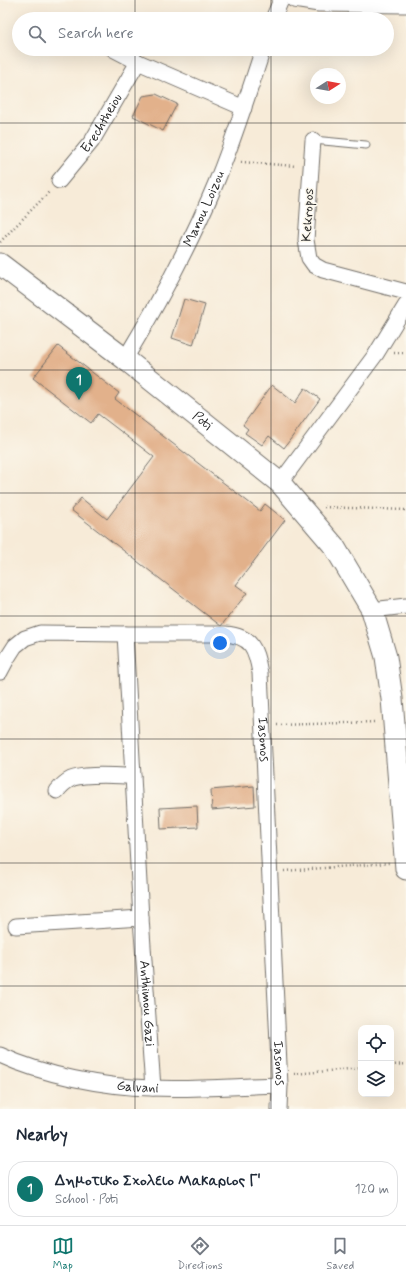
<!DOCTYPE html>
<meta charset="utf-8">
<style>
:root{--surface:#fff;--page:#f6f6f7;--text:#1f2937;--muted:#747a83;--line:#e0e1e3;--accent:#0f766e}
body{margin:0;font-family:Mynerve,sans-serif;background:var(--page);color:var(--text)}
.controls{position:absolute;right:12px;bottom:12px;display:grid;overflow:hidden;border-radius:8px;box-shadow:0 4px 16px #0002}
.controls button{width:36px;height:36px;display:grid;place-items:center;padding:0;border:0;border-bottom:1px solid var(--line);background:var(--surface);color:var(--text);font:20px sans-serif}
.compass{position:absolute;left:310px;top:68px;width:36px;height:36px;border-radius:50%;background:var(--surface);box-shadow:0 4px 16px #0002;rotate:79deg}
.you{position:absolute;left:220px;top:643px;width:14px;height:14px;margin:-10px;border:3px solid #fff;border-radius:50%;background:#1a73e8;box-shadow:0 0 0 6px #1a73e833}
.badge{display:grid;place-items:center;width:26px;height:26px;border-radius:50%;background:var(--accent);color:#fff;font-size:13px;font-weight:700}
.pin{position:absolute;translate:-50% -33px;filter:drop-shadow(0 1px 2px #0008)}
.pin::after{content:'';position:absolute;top:21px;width:14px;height:12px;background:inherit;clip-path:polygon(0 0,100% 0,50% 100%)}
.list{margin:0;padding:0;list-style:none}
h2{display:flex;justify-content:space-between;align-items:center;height:52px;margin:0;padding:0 16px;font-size:17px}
h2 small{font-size:13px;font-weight:400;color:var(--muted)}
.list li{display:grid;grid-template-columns:26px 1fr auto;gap:12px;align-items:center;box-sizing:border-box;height:56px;margin:0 8px 8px;padding:0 8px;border:1px solid var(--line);border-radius:16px}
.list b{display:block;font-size:15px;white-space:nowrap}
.list p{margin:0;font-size:13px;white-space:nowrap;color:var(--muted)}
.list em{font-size:13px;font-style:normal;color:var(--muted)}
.icon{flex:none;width:22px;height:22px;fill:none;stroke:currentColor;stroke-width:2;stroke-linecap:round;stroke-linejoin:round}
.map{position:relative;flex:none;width:406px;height:1109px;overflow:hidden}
.search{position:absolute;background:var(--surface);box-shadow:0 4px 16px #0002;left:12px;right:12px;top:12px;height:44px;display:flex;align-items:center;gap:10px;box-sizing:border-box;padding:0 14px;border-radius:22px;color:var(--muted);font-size:15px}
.sheet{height:116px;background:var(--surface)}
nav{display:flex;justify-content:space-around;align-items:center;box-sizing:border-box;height:56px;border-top:1px solid var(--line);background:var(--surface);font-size:11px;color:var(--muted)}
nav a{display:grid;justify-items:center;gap:2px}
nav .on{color:var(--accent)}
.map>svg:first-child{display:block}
</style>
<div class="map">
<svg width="406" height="1109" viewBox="0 0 406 1109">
<rect width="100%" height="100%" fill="#fbf7ec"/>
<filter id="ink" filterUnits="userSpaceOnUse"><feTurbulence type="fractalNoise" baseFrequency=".025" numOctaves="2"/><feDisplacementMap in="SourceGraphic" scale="8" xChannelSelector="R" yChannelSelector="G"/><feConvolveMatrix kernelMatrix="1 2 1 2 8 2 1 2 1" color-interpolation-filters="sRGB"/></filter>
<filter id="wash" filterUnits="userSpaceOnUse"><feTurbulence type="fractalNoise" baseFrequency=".012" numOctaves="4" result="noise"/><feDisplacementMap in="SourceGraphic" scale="16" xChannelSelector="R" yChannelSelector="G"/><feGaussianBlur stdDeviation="0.9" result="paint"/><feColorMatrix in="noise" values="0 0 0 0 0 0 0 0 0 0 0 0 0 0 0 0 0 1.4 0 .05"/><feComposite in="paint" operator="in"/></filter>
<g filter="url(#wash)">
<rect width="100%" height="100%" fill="#f7ebd8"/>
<g id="blocks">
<!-- building -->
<path fill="#e2b18b" d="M156,94L177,104L163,131L133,116L143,96Z
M184,299L205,305L193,345L172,338Z
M58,346L119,393L115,399L260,511L265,504L285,520L236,585L247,593L221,626L71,510L81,498L107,519L154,457L98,414L91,423L33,378Z
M272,385L295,403L305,388L320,399L284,448L269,436L262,445L245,433L248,429L243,425Z
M254,786L255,806L212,810L211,790Z
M197,806L198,827L161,829L160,808Z"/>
</g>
</g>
<g filter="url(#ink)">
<use href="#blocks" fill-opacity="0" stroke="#726e68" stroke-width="1"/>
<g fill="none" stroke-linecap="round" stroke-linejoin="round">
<defs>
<path id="lane" d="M313,140L366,145"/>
<g id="street">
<path d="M294,0L319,4L406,5"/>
<path d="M273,19L281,0"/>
<path d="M113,49L138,62L244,108"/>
<path d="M313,140L306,240L309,258L314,265L323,270L406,292"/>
<path id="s1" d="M59,181L92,141L138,62"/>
<path id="s2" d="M125,359C160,301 192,241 218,178C235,136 249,92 263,49"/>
<path d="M280,483L376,354L406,305"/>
<path d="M372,610L406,606"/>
<path id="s3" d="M125,634L141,918L153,1088"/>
<path id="s4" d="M0,672L8,657L15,646L25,638L40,633L125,634H225C252,636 256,649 260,673L280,1085L279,1109"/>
<path d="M57,791C61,786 65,782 71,779C85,773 117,776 133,776"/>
<path d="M16,926L141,918"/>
<path id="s5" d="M0,1055C43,1075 104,1087 151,1088C194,1090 237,1086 280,1085"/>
</g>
<g id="secondary">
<path id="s6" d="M0,264L125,359L280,483L334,546L372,610L386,657L392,699L406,869"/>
</g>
</defs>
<!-- lane casing -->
<use href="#lane" stroke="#726e68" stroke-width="9"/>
<!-- street casing -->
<use href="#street" stroke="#726e68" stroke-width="17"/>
<!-- secondary casing -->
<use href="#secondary" stroke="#726e68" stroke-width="23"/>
<!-- path -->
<path stroke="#726e68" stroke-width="2.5" stroke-dasharray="1 3" stroke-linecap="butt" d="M241,162L296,166
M0,242L50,191
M394,353H406
M324,507L406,510
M277,725L376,722
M284,871L389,863
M391,1065L406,1064
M294,1074L361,1068"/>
<!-- lane -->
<use href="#lane" stroke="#fff" stroke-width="7"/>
<!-- street -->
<use href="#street" stroke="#fff" stroke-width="15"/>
<!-- secondary -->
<use href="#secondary" stroke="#fff" stroke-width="21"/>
</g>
</g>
<!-- grid -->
<path fill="none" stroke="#2b2b2b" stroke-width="1" stroke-opacity="0.55" d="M135,0V19M271,0V19M135,49V1109M271,49V1109M0,123H406M0,246H406M0,370H406M0,493H406M0,616H406M0,739H406M0,863H406M0,986H406"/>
<g text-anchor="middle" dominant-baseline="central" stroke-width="3" stroke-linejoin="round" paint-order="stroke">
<!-- street labels -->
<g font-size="14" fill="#2b2b2b" stroke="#fbf7ec">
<text stroke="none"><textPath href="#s1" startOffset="72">Erechtheiou</textPath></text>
<text stroke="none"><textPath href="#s2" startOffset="170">Manou Loizou</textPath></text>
<text transform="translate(308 215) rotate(-87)">Kekropos</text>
<text stroke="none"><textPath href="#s6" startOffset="256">Poti</textPath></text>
<text stroke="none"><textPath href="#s4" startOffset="369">Iasonos</textPath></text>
<text stroke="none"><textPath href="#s3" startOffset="370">Anthimou Gazi</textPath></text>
<text stroke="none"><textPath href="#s4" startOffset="693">Iasonos</textPath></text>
<text stroke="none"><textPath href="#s5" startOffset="142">Galvani</textPath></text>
</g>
</g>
</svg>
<div class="controls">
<button><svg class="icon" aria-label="locate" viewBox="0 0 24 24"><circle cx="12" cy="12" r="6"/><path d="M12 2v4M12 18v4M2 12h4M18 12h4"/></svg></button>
<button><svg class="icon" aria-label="layers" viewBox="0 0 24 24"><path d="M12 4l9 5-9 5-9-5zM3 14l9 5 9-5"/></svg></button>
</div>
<svg class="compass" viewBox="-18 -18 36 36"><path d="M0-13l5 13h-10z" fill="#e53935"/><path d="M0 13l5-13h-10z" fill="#747a83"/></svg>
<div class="you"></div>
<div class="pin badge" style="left:79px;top:400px">1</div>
<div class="search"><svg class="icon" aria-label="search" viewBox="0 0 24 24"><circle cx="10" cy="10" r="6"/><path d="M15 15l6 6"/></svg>Search here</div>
</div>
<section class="sheet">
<h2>Nearby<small></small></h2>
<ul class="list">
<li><span class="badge">1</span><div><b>Δημοτικο Σχολειο Μακαριος Γ'</b><p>School · Poti</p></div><em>120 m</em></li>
</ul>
</section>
<nav>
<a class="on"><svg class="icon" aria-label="map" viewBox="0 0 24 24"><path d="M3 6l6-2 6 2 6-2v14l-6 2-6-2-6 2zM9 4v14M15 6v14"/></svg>Map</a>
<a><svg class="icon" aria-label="directions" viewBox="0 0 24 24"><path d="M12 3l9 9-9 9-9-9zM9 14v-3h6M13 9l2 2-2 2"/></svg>Directions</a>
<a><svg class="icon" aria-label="saved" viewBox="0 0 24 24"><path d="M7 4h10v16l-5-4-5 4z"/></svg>Saved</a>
</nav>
